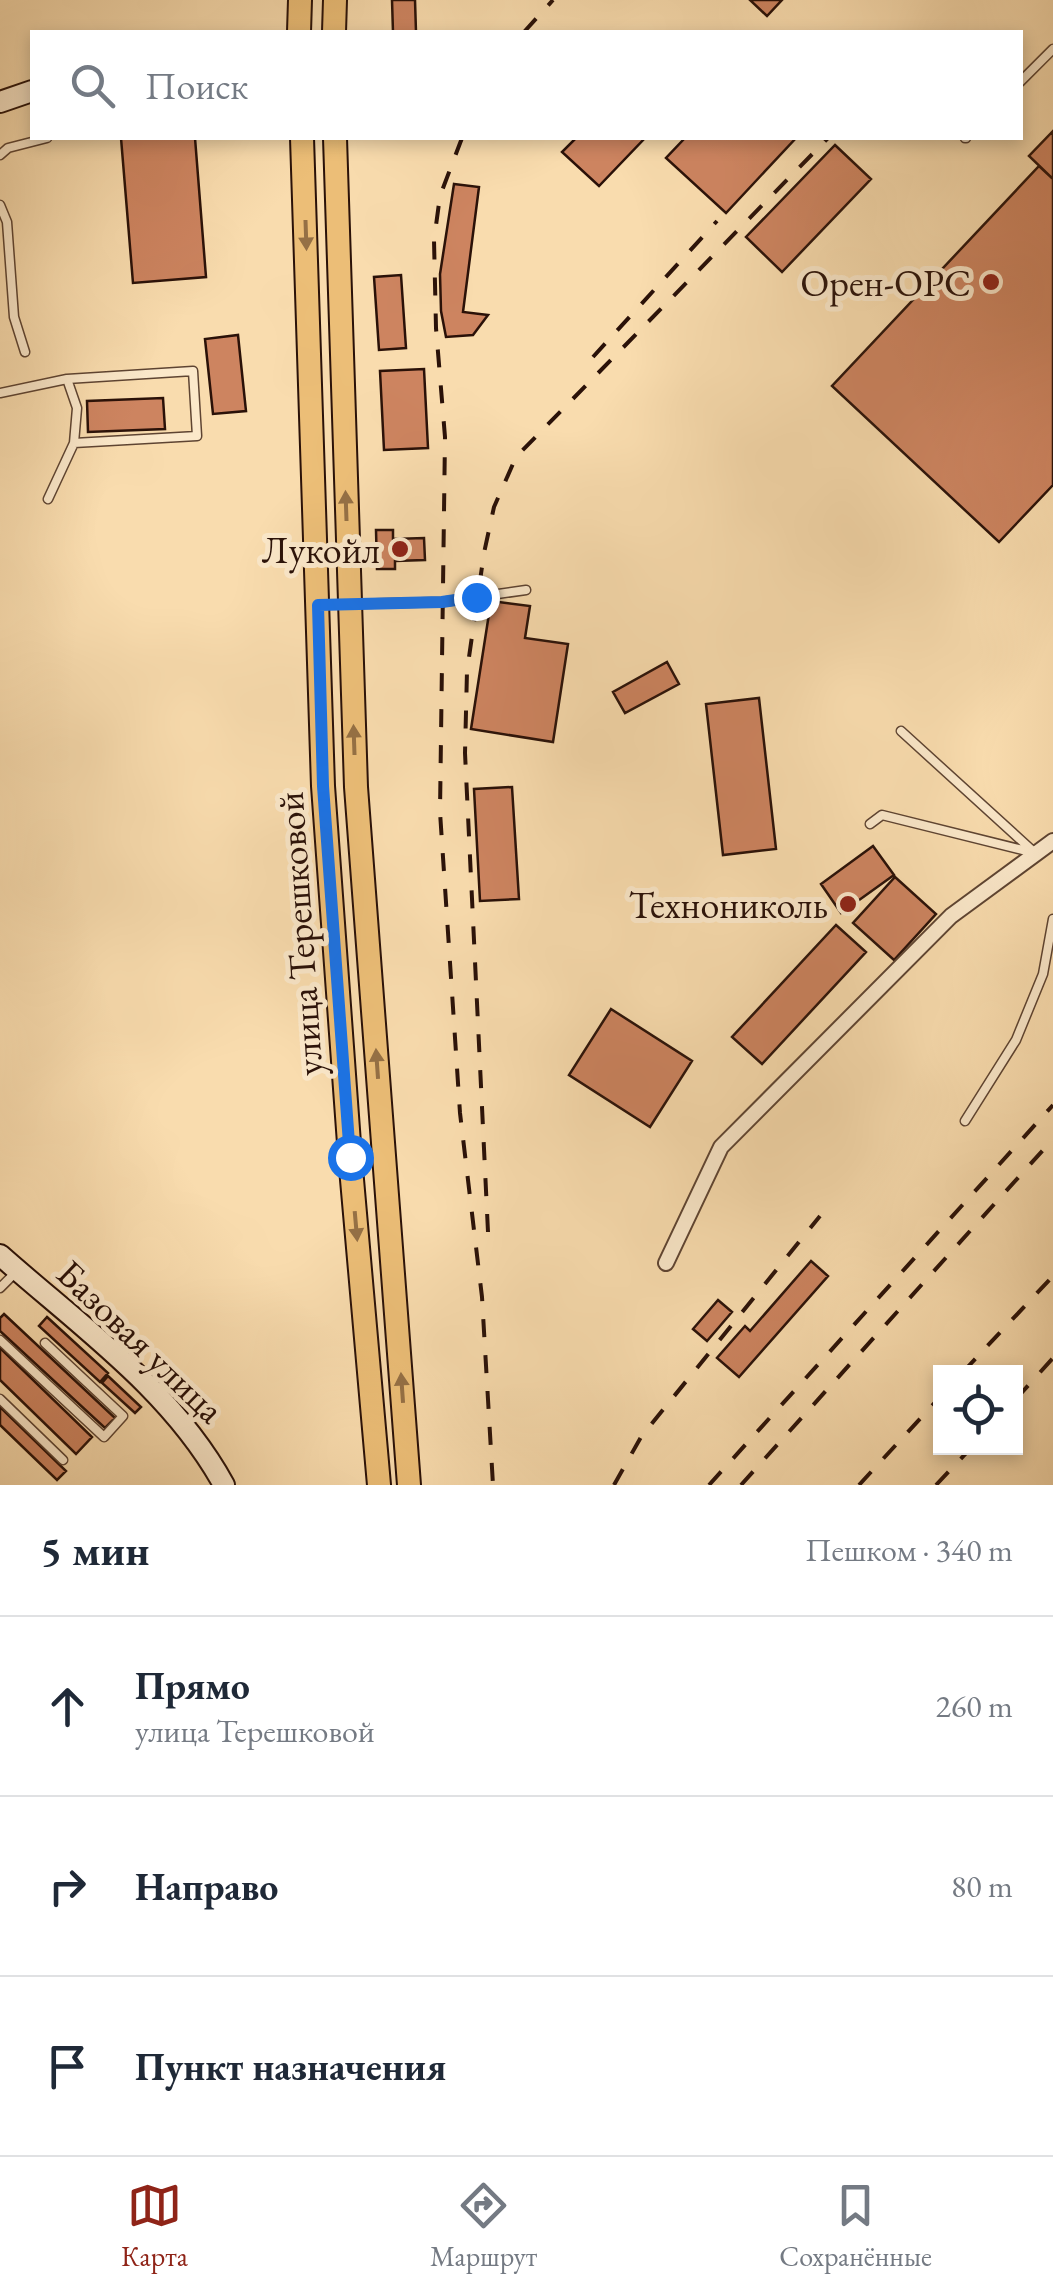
<!DOCTYPE html>
<html lang="ru">
<meta charset="utf-8">
<style>
:root{--surface:#fff;--page:#f6f6f7;--text:#1f2937;--muted:#747a83;--line:#e0e1e3;--accent:#8f2418}
body{margin:0;font-family:"EB Garamond",serif;background:var(--page);color:var(--text)}
.controls{position:absolute;right:30px;bottom:30px;display:grid;overflow:hidden;border-radius:0px;box-shadow:0 5px 15px #0003}
.controls button{width:90px;height:90px;display:grid;place-items:center;padding:0;border:0;border-bottom:2px solid var(--line);background:var(--surface);color:var(--text);font:50px sans-serif}
.stop{position:absolute;width:30px;height:30px;margin:-22px;border:8px solid #1a73e8;border-radius:50%;background:#fff}
.stop.end{background:#1a73e8;border-color:#fff;box-shadow:0 2px 10px #0008}
.list{margin:0;padding:0;list-style:none}
h2{display:flex;justify-content:space-between;align-items:center;height:130px;margin:0;padding:0 40px;font-size:42px}
h2 small{font-size:32px;font-weight:400;color:var(--muted)}
.list li{display:grid;grid-template-columns:65px 1fr auto;gap:30px;align-items:center;box-sizing:border-box;height:180px;padding:0 40px;border-top:2px solid var(--line)}
.list b{display:block;font-size:38px;white-space:nowrap}
.list p{margin:0;font-size:32px;white-space:nowrap;color:var(--muted)}
.list em{font-size:32px;font-style:normal;color:var(--muted)}
.icon{flex:none;width:55px;height:55px;fill:none;stroke:currentColor;stroke-width:2;stroke-linecap:round;stroke-linejoin:round}
.map{position:relative;flex:none;width:1053px;height:1485px;overflow:hidden}
.search{position:absolute;background:var(--surface);box-shadow:0 5px 15px #0003;left:30px;right:30px;top:30px;height:110px;display:flex;align-items:center;gap:25px;box-sizing:border-box;padding:0 35px;border-radius:0px;color:var(--muted);font-size:38px}
.sheet{height:670px;background:var(--surface)}
nav{display:flex;justify-content:space-around;align-items:center;box-sizing:border-box;height:140px;border-top:2px solid var(--line);background:var(--surface);font-size:28px;color:var(--muted)}
nav a{display:grid;justify-items:center;gap:5px}
nav .on{color:var(--accent)}
.map>svg:first-child{display:block}
</style>
<div class="map">
<svg width="1053" height="1485" viewBox="0 0 1053 1485">
<rect width="100%" height="100%" fill="#f9dcae"/>
<filter id="stains"><feTurbulence type="fractalNoise" baseFrequency=".002" numOctaves="4"/><feColorMatrix values="0 0 0 0 .2 0 0 0 0 .09 0 0 0 0 .02 0 0 0 .5 -.17"/></filter>
<radialGradient id="worn" r=".72"><stop offset=".6" stop-color="#630" stop-opacity="0"/><stop offset="1" stop-color="#630" stop-opacity=".3"/></radialGradient>
<!-- building -->
<path fill="#cd8460" stroke="#2a1108" stroke-width="2.5" d="M392,0H415L416,32H393Z
M750,0H782L767,16Z
M1053,131V179L1029,156Z
M121,138H195L206,277L133,283Z
M576,138H645L599,186L562,152Z
M685,138H796L726,213L666,158Z
M835,145L871,179L782,272L746,237Z
M1039,166L1053,179V485L999,542L832,386Z
M454,184L479,187L463,312L488,315L473,335L446,337L441,311L440,274Z
M401,275L406,348L379,350L374,277Z
M238,335L246,411L213,414L205,339Z
M424,369L428,448L384,450L380,371Z
M163,398L165,429L88,432L87,401Z
M376,530H393V539L424,538L425,560L395,561V569H377Z
M491,601L530,606L525,638L568,644L553,742L471,729Z
M667,662L679,684L625,713L613,692Z
M759,698L776,849L723,855L706,704Z
M512,787L519,899L480,901L474,789Z
M873,846L894,875L841,913L821,884Z
M895,877L936,914L894,960L853,923Z
M836,925L866,952L762,1064L732,1037Z
M611,1009L692,1061L650,1127L569,1075Z
M811,1261L828,1276L739,1377L717,1358L745,1326L750,1331Z
M718,1300L732,1312L707,1341L693,1329Z
M4,1314L115,1418L105,1428L0,1331V1318Z
M47,1317L108,1373L100,1382L39,1326Z
M0,1348L92,1437L76,1454L0,1380Z
M108,1376L141,1407L135,1413L102,1383Z
M0,1407L66,1471L57,1480L0,1425Z"/>
<g fill="none" stroke-linecap="round" stroke-linejoin="round">
<defs>
<path id="lane" d="M1020,82L1053,49
M965,138H966
M0,155L8,148L47,138
M0,205L7,222L14,317L25,352
M0,393L67,379L193,371L197,436L74,443L77,408L67,379
M48,499L74,443
M353,604L442,602L526,590
M870,824L882,815L1035,853L901,731
M965,1121L1016,1040L1043,974L1053,919
M0,1288L17,1271
M0,1340L104,1437L123,1416L45,1343
M0,1399L63,1460"/>
<path id="street" d="M666,1263L721,1147L951,916L1053,841"/>
<path id="secondary" d="M0,102L32,91
M0,1255C80,1326 172,1390 224,1485"/>
<path id="primary" d="M299,32L300,0
M334,32L335,0
M302,138L323,786L350,1157L379,1485
M335,138L356,787L409,1485"/>
</defs>
<!-- lane casing -->
<use href="#lane" stroke="#5e4432" stroke-width="11"/>
<!-- street casing -->
<use href="#street" stroke="#5e4432" stroke-width="18"/>
<!-- secondary casing -->
<use href="#secondary" stroke="#2a1108" stroke-width="24"/>
<!-- primary casing -->
<use href="#primary" stroke="#2a1108" stroke-width="26"/>
<!-- lane -->
<use href="#lane" stroke="#fbe8ca" stroke-width="8"/>
<!-- street -->
<use href="#street" stroke="#fbe8ca" stroke-width="14"/>
<!-- secondary -->
<use href="#secondary" stroke="#fbe8ca" stroke-width="20"/>
<!-- primary -->
<use href="#primary" stroke="#ecbe77" stroke-width="22"/>
<!-- rail -->
<path stroke="#2a1108" stroke-width="4" stroke-dasharray="18 18" stroke-linecap="butt" d="M524,32L553,0
M462,138L440,196L434,240L436,328L445,437L440,812L460,1113L482,1297L493,1485
M593,357L717,221
M488,1232L465,753L467,671L484,553L494,507L516,457L828,138
M963,1372L1053,1276
M1016,1399L1053,1358
M614,1485L641,1437L820,1216
M709,1485L1053,1105
M741,1485L1053,1139
M859,1485L940,1397
M936,1485L971,1448"/>
</g>
<!-- one-way arrows -->
<defs><path id="oneway-solid" d="M-6-.8H1V-3.2L6.5 0L1 3.2V.8H-6Z" transform="scale(2.5)"/></defs>
<g fill="#957045">
<use href="#oneway-solid" transform="translate(306 235) rotate(88)"/>
<use href="#oneway-solid" transform="translate(346 506) rotate(-92)"/>
<use href="#oneway-solid" transform="translate(354 740) rotate(-92)"/>
<use href="#oneway-solid" transform="translate(377 1064) rotate(-94)"/>
<use href="#oneway-solid" transform="translate(356 1226) rotate(85)"/>
<use href="#oneway-solid" transform="translate(402 1388) rotate(-94)"/>
</g>
<g fill="none" stroke-linecap="round" stroke-linejoin="round">
<!-- route -->
<path stroke="#1a73e8" stroke-width="12" d="M350,1157L323,786L318,605L442,602L476,597"/>
</g>
<!-- markers -->
<g fill="#8f2418" stroke="#fbe8ca" stroke-width="4">
<circle cx="991" cy="282" r="10"/>
<circle cx="400" cy="549" r="10"/>
<circle cx="848" cy="904" r="10"/>
</g>
<g text-anchor="middle" dominant-baseline="central" stroke-width="10" stroke-linejoin="round" paint-order="stroke">
<!-- poi labels -->
<g font-size="38" fill="#2a1108" stroke="#fbe8ca" text-anchor="end">
<text x="971" y="282">Орен-ОРС</text>
<text x="380" y="549">Лукойл</text>
<text x="828" y="904">Технониколь</text>
</g>
<!-- street labels -->
<g font-size="38" fill="#2a1108" stroke="#fbe8ca">
<text transform="translate(299 934) rotate(-94)">улица Терешковой</text>
<text transform="translate(141 1341) rotate(44)">Базовая улица</text>
</g>
</g>
<rect width="100%" height="100%" filter="url(#stains)"/>
<rect width="100%" height="100%" fill="url(#worn)"/>
</svg>
<div class="controls">
<button><svg class="icon" aria-label="locate" viewBox="0 0 24 24"><circle cx="12" cy="12" r="6"/><path d="M12 2v4M12 18v4M2 12h4M18 12h4"/></svg></button>
</div>
<div class="stop" style="left:350px;top:1157px"></div>
<div class="stop end" style="left:476px;top:597px"></div>
<div class="search"><svg class="icon" aria-label="search" viewBox="0 0 24 24"><circle cx="10" cy="10" r="6"/><path d="M15 15l6 6"/></svg>Поиск</div>
</div>
<section class="sheet">
<h2>5 мин<small>Пешком · 340 m</small></h2>
<ul class="list">
<li><svg class="icon" aria-label="ahead" viewBox="0 0 24 24"><path d="M12 20V5M6 11l6-6 6 6"/></svg><div><b>Прямо</b><p>улица Терешковой</p></div><em>260 m</em></li>
<li><svg class="icon" aria-label="right" viewBox="0 0 24 24"><path d="M7 20v-9h11M14 6l5 5-5 5"/></svg><div><b>Направо</b></div><em>80 m</em></li>
<li><svg class="icon" aria-label="arrive" viewBox="0 0 24 24"><path d="M6 21V4h12l-3 4 3 4H6"/></svg><div><b>Пункт назначения</b></div></li>
</ul>
</section>
<nav>
<a class="on"><svg class="icon" aria-label="map" viewBox="0 0 24 24"><path d="M3 6l6-2 6 2 6-2v14l-6 2-6-2-6 2zM9 4v14M15 6v14"/></svg>Карта</a>
<a><svg class="icon" aria-label="directions" viewBox="0 0 24 24"><path d="M12 3l9 9-9 9-9-9zM9 14v-3h6M13 9l2 2-2 2"/></svg>Маршрут</a>
<a><svg class="icon" aria-label="saved" viewBox="0 0 24 24"><path d="M7 4h10v16l-5-4-5 4z"/></svg>Сохранённые</a>
</nav>
